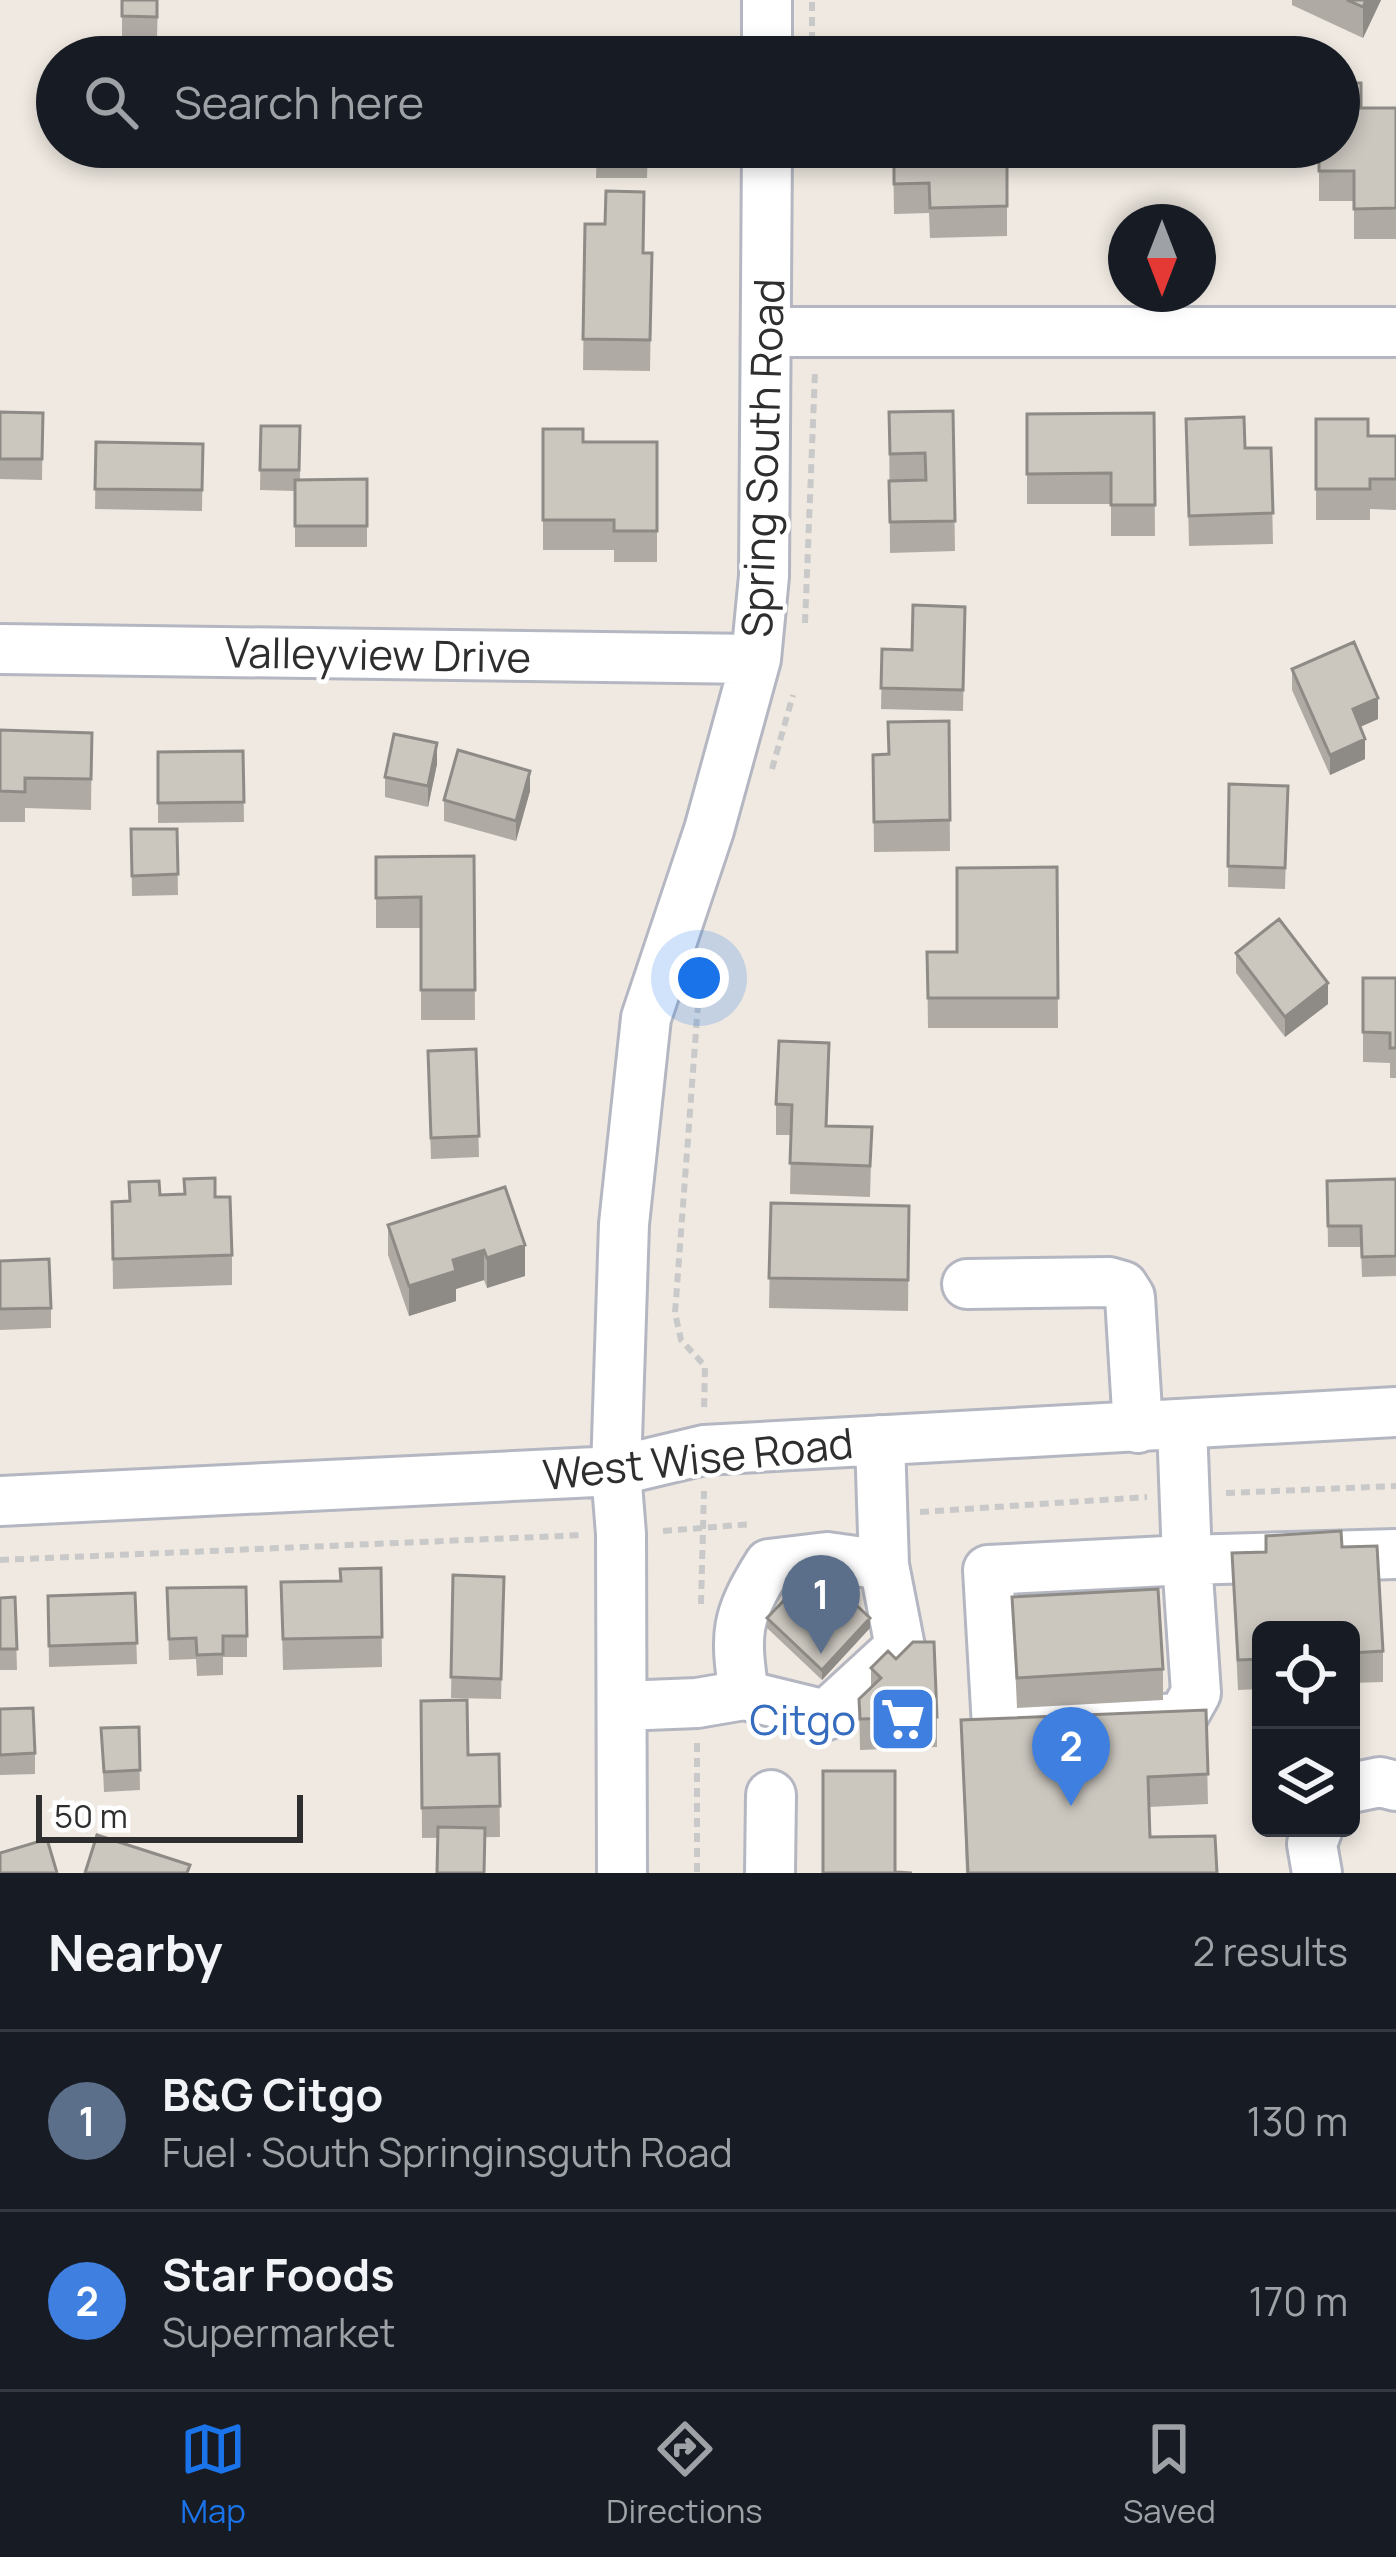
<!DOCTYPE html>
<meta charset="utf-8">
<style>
:root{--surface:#171b24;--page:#242831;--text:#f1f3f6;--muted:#9ea1a6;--line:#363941;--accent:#1a73e8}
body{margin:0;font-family:Manrope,sans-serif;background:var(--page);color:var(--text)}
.controls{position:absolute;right:36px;bottom:36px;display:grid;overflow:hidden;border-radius:18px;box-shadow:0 6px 18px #0003}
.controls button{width:108px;height:108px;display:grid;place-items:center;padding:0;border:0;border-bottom:3px solid var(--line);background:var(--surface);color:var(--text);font:60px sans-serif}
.compass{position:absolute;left:1108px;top:204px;width:108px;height:108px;border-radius:50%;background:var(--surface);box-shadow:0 6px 18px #0003;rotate:180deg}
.scale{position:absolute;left:36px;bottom:30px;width:267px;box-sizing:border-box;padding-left:12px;border:6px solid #2e2e2e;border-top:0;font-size:33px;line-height:42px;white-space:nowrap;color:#2e2e2e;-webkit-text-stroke:9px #fff;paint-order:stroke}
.you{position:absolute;left:699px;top:978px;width:42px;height:42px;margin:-30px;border:9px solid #fff;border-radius:50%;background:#1a73e8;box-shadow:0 0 0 18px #1a73e833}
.badge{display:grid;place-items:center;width:78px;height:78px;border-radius:50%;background:var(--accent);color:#fff;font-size:39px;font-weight:700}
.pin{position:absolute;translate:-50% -99px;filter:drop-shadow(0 3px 6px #0008)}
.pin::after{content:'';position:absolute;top:63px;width:42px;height:36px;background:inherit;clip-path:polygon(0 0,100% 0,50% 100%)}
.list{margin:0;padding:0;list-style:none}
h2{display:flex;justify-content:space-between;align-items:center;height:156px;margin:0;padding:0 48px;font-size:51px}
h2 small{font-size:39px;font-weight:400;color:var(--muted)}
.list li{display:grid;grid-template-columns:78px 1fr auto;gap:36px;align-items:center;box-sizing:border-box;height:180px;padding:0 48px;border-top:3px solid var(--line)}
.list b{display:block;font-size:45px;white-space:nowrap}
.list p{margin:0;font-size:39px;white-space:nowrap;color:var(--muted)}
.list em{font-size:39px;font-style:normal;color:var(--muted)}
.icon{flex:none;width:66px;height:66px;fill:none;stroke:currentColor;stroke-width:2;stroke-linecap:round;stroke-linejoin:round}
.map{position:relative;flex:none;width:1396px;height:1873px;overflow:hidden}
.search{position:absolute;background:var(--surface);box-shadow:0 6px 18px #0003;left:36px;right:36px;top:36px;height:132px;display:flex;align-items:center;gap:30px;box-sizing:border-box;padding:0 42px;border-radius:66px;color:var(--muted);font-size:45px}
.sheet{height:516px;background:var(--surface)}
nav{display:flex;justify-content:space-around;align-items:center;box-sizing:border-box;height:168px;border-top:3px solid var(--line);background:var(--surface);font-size:33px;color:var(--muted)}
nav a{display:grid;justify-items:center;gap:6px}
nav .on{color:var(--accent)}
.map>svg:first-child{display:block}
</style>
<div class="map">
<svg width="1396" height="1873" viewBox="0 0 1396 1873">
<rect width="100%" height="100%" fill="#efe9e1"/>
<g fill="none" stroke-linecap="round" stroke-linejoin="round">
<defs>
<path id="minor" d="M767,0V57
M767,332H1396
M0,649L756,659
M967,1284L1109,1282L1123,1286L1130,1297L1138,1428
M1182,1425L1187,1560L1396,1554
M0,1501L616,1471L704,1450L1396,1412
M1187,1560L1196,1693L1182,1718L997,1727L988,1570Z
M744,1695L826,1715L900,1647L884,1565
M622,1706L697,1703L744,1695C735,1633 735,1618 769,1564L827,1557L884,1565L880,1440
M1351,1788L1380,1782L1396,1786
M622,1873L621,1534L616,1471L624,1224L646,1018L709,830L756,659L764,576L767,147
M770,1873L771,1795
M1317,1873L1312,1844L1318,1828"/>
</defs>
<!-- minor casing -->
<use href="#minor" stroke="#b4b7c1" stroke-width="54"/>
<!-- path -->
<path stroke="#c9c9c9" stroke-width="6" stroke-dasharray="9 6" stroke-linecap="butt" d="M812,41V0
M805,623L815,372
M772,769L793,695
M698,1004L675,1313L681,1340L705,1366L704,1412
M1226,1493L1396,1486
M920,1512L1147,1497
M663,1531L752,1524
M0,1560L584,1535
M701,1604L704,1491
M697,1743V1873"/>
<!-- minor -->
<use href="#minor" stroke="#fff" stroke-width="48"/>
</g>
<!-- wall -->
<path fill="#afaba4" d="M122,0H158L157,38L122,37Z
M1292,0H1381L1363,38L1292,5Z
M1396,108V239H1354V201H1319V147Z
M597,147H648L647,178H596Z
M893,147L979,160H1007V236L930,238L929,213L894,214Z
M585,224L644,253H652L650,371L583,370Z
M953,411L955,551L890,553L889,412Z
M0,412L43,413L42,480L0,479Z
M1154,413L1155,536H1111V504H1027V414Z
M1186,419L1245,448H1271L1273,544L1189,546Z
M1316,419L1368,436H1396V510L1370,509V520H1316Z
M261,426H300V480L367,479V547H295V491L260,490Z
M543,429L583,442H657V562H614V550H543Z
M96,442L203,444L202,511L95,509Z
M965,607L963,711L881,709L882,649L912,650Z
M1292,669L1378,719L1360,727L1365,759L1330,775L1292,690Z
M949,721L950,851L874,852L873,755L888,754Z
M0,730L92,733L91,810L25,808V822H0Z
M243,751L244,822L158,823V752Z
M437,764L428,807L385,797V777Z
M1229,784L1288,786L1285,889L1228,887Z
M530,791L516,841L444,821V800Z
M131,829H177L178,895L132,896Z
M474,856L475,1020H421V928H376V857Z
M1057,867L1058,1028H928L927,952H957Z
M1236,953L1328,1004L1285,1037L1236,973Z
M1363,978H1396V1078H1390V1063L1363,1062Z
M476,1049L479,1157L431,1159L428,1072Z
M829,1074L827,1126L872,1127L870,1197L790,1194L791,1135H776V1104Z
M1396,1179V1276L1362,1277L1361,1247H1328L1327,1181Z
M505,1187L525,1276L487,1288L484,1280L456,1289V1301L409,1316L388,1255V1225Z
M160,1195L215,1197L232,1255V1285L113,1289L112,1202L129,1201Z
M771,1203L909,1206L908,1311L769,1308Z
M0,1261L51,1308V1328L0,1330Z
M1342,1547L1383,1651V1682L1351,1683V1630H1261V1689L1238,1690L1232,1553Z
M381,1568L382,1667L283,1670L281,1582L340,1581Z
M453,1575L504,1577L501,1699L451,1698Z
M167,1588L247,1636V1657H223V1675L197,1676L196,1659L169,1660Z
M135,1593L137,1664L49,1667L48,1596Z
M15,1597L17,1670H0V1598Z
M1012,1597L1163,1669V1700L1017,1708Z
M767,1618L870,1628L822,1680L767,1628Z
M871,1668L937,1717V1747L860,1750L859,1699L871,1688Z
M421,1701L468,1755L499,1754L500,1837L422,1838Z
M0,1709L35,1753V1774L0,1775Z
M1206,1710L1208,1804L1149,1807L1150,1837L1217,1873H966L961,1720Z
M139,1727L140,1790L104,1792L101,1728Z"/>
<!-- shaded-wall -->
<path fill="#8e8b86" d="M1366,0H1381L1363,38V7Z
M1378,698V719L1353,730V709Z
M1365,739V759L1330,775V755Z
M437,743V764L428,807V786Z
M530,771V791L516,841V821Z
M1328,983V1004L1285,1037V1017Z
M525,1245V1276L487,1288V1258Z
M484,1250V1280L456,1289V1301L409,1316V1286L453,1260Z
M870,1618V1628L822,1680V1670Z"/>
<!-- building -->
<path fill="#cbc7bf" stroke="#8e8b86" stroke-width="3" d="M122,0H157V17L122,16Z
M1347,0H1366L1363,7Z
M598,47L649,48V57H598Z
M1339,83H1361V108H1396V208L1354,209V171H1319V147H1339Z
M597,147H647V157H596Z
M894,147H979V160H1007V206L930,208L929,183L894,184Z
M606,191L644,192L643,253H652L650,340L583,339L585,224H605Z
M953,411L955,521L890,522L889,481L926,480L925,453L890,454L889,412Z
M0,412L43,413L42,459H0Z
M1154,413L1155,505H1111V473L1027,474V414Z
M1244,417L1245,448H1271L1273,513L1189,516L1186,419Z
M1316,419H1368V436H1396V479H1370V489H1316Z
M261,426H300L299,470H260Z
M543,429H583V442H657V531H614V520H543Z
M96,442L203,444L202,490L95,489Z
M367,479V526H295V480Z
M913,605L965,607L963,690L881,688L882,649L912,650Z
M1354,642L1378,698L1353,709L1365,739L1330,755L1292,669Z
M949,721L950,820L874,822L873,755L889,754L888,722Z
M0,730L92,733L91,779L25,778V792L0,791Z
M394,734L437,743L428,786L385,777Z
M458,750L530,771L516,821L444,800Z
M243,751L244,802L158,803V752Z
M1229,784L1288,786L1285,868L1228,866Z
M131,829H177L178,874L132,876Z
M474,856L475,990H421V897L376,898V857Z
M1057,867L1058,998H928L927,952H957V868Z
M1279,919L1328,983L1285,1017L1236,953Z
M1363,978H1396V1048H1390V1033L1363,1032Z
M779,1041L829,1043L826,1126L872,1127L870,1166L790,1163L792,1105L776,1104Z
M476,1049L479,1136L431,1138L428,1051Z
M215,1178V1197H230L232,1255L113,1259L112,1202L130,1201L129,1182L159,1181L160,1195L185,1194L184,1179Z
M1396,1179V1256L1362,1257L1361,1226H1328L1327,1181Z
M505,1187L525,1245L487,1258L484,1250L453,1260L456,1271L409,1286L388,1225Z
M771,1203L909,1206L908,1280L769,1278Z
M49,1259L51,1308L0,1309V1261Z
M1341,1531L1342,1547L1377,1546L1383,1651L1351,1653V1630H1261V1659L1238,1660L1232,1553L1266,1552V1536Z
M816,1567L870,1618L822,1670L767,1618Z
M381,1568L382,1637L283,1639L281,1582L341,1581L340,1569Z
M453,1575L504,1577L501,1679L451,1677Z
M246,1587L247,1636H223V1654L197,1655L196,1638L169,1639L167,1588Z
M1158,1589L1163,1669L1017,1678L1012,1597Z
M135,1593L137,1643L49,1646L48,1596Z
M15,1597L17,1649H0V1598Z
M913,1642H934L937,1717L860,1719L859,1699L881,1678L871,1668L888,1651L896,1659Z
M467,1700L468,1755L499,1754L500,1806L422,1808L421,1701Z
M33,1708L35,1753L0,1755V1709Z
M1206,1710L1208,1774L1148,1777L1150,1837L1215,1836L1217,1873H968L961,1720Z
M139,1727L140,1770L104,1772L101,1728Z
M823,1771H895V1872L912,1873H823Z
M438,1827L485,1828L484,1873H437Z
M97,1835L190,1865L187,1873H85Z
M47,1839L57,1873H0V1853Z"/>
<!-- icons -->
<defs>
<symbol id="supermarket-square" viewBox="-11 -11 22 22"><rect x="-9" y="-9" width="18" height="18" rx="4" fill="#3f7fe0" stroke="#fff"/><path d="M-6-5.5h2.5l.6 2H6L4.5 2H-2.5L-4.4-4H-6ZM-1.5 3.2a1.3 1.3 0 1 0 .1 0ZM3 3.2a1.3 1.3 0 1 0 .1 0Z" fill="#fff"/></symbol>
</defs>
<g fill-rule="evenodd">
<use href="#supermarket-square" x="865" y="1681" width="76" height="76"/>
</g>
<g text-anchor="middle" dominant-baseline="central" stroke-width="9" stroke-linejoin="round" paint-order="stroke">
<!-- street labels -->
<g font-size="42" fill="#2e2e2e" stroke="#fff">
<text transform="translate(762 458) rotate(-88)">Spring South Road</text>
<text transform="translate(378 654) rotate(1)">Valleyview Drive</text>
<text transform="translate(698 1458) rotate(-6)">West Wise Road</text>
</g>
<!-- shop labels -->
<g font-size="42" fill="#366cbe" stroke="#fff" text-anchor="end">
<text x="856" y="1719">Citgo</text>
</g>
</g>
</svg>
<div class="controls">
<button><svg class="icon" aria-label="locate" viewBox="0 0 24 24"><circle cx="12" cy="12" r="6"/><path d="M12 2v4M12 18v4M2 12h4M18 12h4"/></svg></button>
<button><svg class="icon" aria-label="layers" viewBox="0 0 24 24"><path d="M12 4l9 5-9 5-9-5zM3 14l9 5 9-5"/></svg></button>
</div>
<svg class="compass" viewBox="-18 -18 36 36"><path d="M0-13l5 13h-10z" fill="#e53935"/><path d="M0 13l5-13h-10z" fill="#9ea1a6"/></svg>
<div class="scale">50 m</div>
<div class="you"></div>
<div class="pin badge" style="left:821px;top:1654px;background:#5c6f8a">1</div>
<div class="pin badge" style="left:1071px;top:1806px;background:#3f7fe0">2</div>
<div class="search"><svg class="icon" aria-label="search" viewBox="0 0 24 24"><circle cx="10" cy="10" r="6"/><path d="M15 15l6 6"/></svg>Search here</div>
</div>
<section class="sheet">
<h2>Nearby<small>2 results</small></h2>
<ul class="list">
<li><span class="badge" style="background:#5c6f8a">1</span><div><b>B&amp;G Citgo</b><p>Fuel · South Springinsguth Road</p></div><em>130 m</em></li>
<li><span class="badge" style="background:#3f7fe0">2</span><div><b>Star Foods</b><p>Supermarket</p></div><em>170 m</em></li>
</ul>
</section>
<nav>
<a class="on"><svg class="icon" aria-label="map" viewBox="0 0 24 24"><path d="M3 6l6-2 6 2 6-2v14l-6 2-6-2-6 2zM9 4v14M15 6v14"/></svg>Map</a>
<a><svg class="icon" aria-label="directions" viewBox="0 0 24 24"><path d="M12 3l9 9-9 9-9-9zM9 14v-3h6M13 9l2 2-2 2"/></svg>Directions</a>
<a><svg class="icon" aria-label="saved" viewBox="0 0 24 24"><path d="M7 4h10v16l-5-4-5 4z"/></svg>Saved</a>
</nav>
